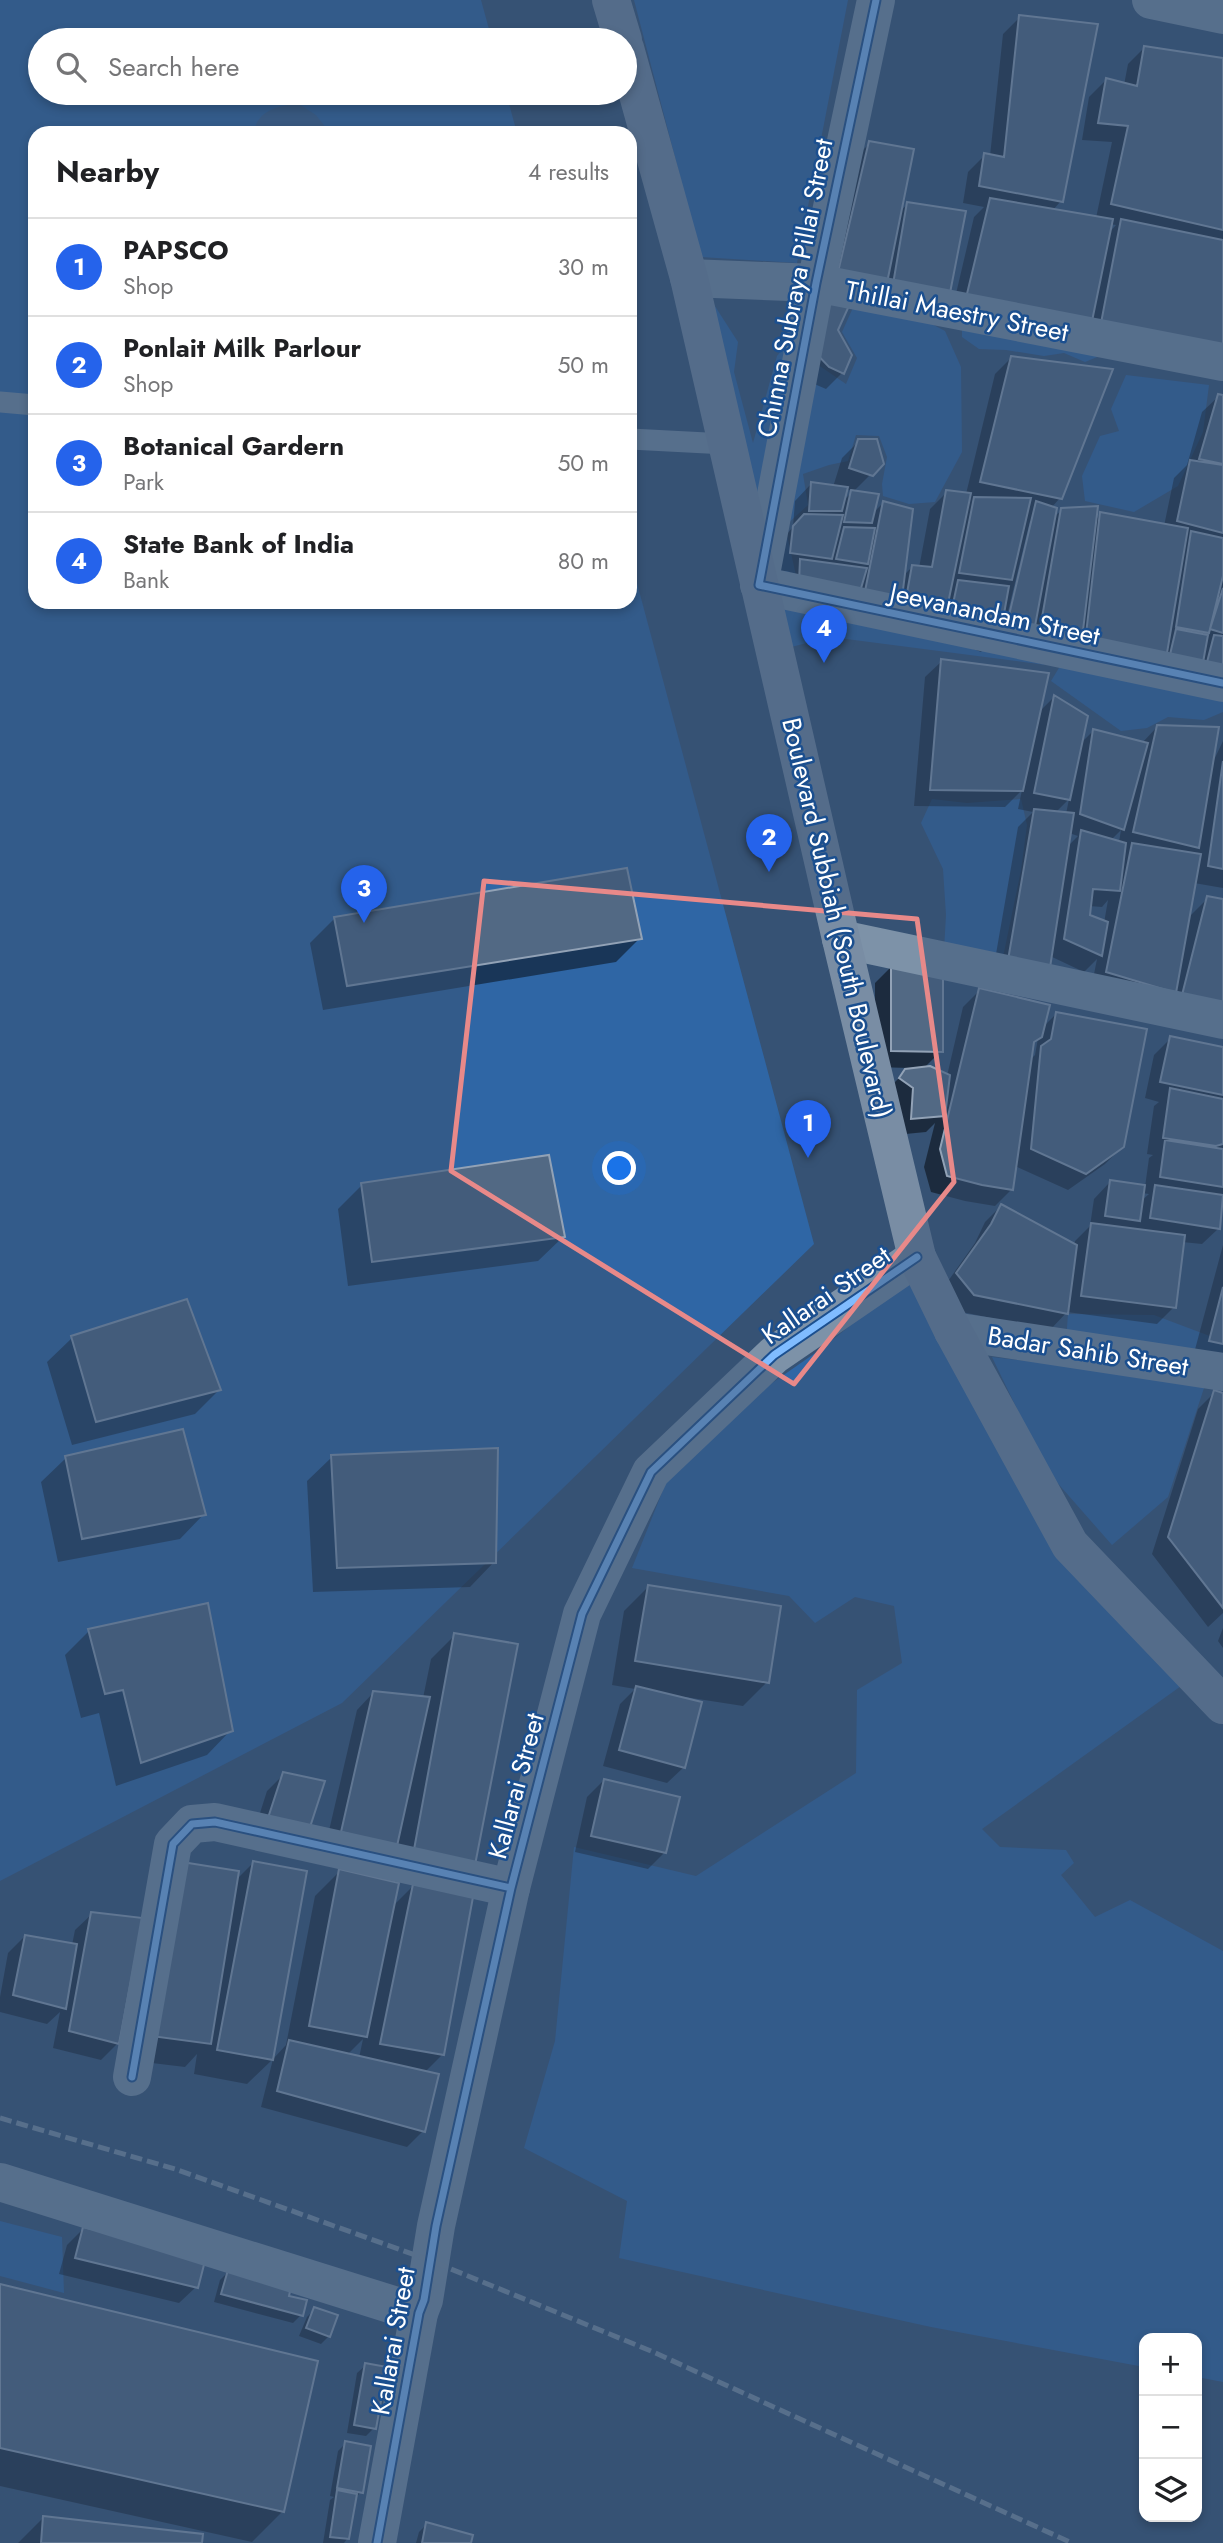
<!DOCTYPE html>
<meta charset="utf-8">
<style>
:root{--surface:#fff;--page:#f2f2f2;--text:#202124;--muted:#757577;--line:#e0e0e0;--accent:#2563eb}
body{margin:0;font-family:Jost,sans-serif;background:var(--page);color:var(--text)}
.controls{position:absolute;right:21px;bottom:21px;display:grid;overflow:hidden;border-radius:14px;box-shadow:0 4px 10px #0003}
.controls button{width:63px;height:63px;display:grid;place-items:center;padding:0;border:0;border-bottom:2px solid var(--line);background:var(--surface);color:var(--text);font:35px sans-serif}
.you{position:absolute;left:620px;top:1169px;width:24px;height:24px;margin:-18px;border:5px solid #fff;border-radius:50%;background:#1a73e8;box-shadow:0 0 0 10px #1a73e833}
.badge{display:grid;place-items:center;width:46px;height:46px;border-radius:50%;background:var(--accent);color:#fff;font-size:23px;font-weight:700}
.pin{position:absolute;translate:-50% -58px;filter:drop-shadow(0 2px 4px #0008)}
.pin::after{content:'';position:absolute;top:37px;width:24px;height:21px;background:inherit;clip-path:polygon(0 0,100% 0,50% 100%)}
.list{margin:0;padding:0;list-style:none}
h2{display:flex;justify-content:space-between;align-items:center;height:91px;margin:0;padding:0 28px;font-size:30px}
h2 small{font-size:23px;font-weight:400;color:var(--muted)}
.list li{display:grid;grid-template-columns:46px 1fr auto;gap:21px;align-items:center;box-sizing:border-box;height:98px;padding:0 28px;border-top:2px solid var(--line)}
.list b{display:block;font-size:26px;white-space:nowrap}
.list p{margin:0;font-size:23px;white-space:nowrap;color:var(--muted)}
.list em{font-size:23px;font-style:normal;color:var(--muted)}
.icon{flex:none;width:38px;height:38px;fill:none;stroke:currentColor;stroke-width:2;stroke-linecap:round;stroke-linejoin:round}
.map{position:relative;flex:none;width:1223px;height:2543px;overflow:hidden}
.search{position:absolute;background:var(--surface);box-shadow:0 4px 10px #0003;left:28px;top:28px;width:609px;height:77px;display:flex;align-items:center;gap:18px;box-sizing:border-box;padding:0 24px;border-radius:38px;color:var(--muted);font-size:26px}
.panel{position:absolute;background:var(--surface);box-shadow:0 4px 10px #0003;left:28px;top:126px;width:609px;height:483px;border-radius:21px}
.map>svg:first-child{display:block}
</style>
<div class="map">
<svg width="1223" height="2543" viewBox="0 0 1223 2543">
<rect width="100%" height="100%" fill="#365274"/>
<!-- green -->
<path fill="#2f66a5" d="M0,0H481L492,40H40V93H506L517,133H35V602H630V557L814,1244L342,1703L0,1881Z
M634,0H848L797,263L701,257Z
M702,286L738,342L734,372L753,443L777,356L793,337L758,558Z
M856,301L909,312L945,331L961,367L962,452L935,502L909,504L883,496L882,484L887,457L879,436L856,435L848,461L829,465L803,474L808,505L785,526L799,589L764,581L808,358L846,384L857,358L842,332Z
M962,326L1102,355L1085,362L1064,353L1044,356L1006,350L979,349L962,337Z
M1126,375L1209,385L1203,432L1178,486L1134,512L1085,501L1082,476L1100,436L1119,431L1111,409Z
M767,592L1046,665L831,637L779,650Z
M1065,658L1223,688V712L1204,720L1168,717L1147,728L1121,731L1051,681Z
M932,799L967,803L1021,799L1027,825L1021,870L1002,962L944,950L946,915L943,869L921,823Z
M916,1273L1070,1545L1188,1681L982,1829L1000,1847L1066,1850L1074,1863L1061,1875L1095,1917L1130,1900L1223,1951V2382L1197,2377V2338H1144V2367L931,2327L619,2258L627,2201L524,2148L555,2041L574,1847L696,1876L856,1773L857,1690L902,1663L894,1606L855,1597L815,1623L789,1596L632,1568L667,1480L759,1392L821,1349Z
M1068,1314L1154,1315L1223,1341V1365L1066,1341Z
M992,1357L1206,1382L1168,1497L1112,1545L1047,1471Z
M0,2221L62,2237L64,2293L0,2276Z"/>
<!-- water -->
<path fill="#3b618d" d="M299,104L316,115L330,133H254C256,110 280,105 299,104Z"/>
<!-- shadow -->
<path fill="#0007" fill-rule="evenodd" d="M1020,17L1061,201L1052,211L1096,218L1112,142L1082,140L1089,97L1106,80L1124,85L1128,64L1144,48L1223,60V347L951,315L974,217L984,207L963,203L968,172L985,155L990,156L1003,34ZM1110,224L1116,225L1108,234Z
M870,143L899,212L908,204L949,292L822,289L853,160Z
M820,297L836,330L842,373L826,389L812,383Z
M1012,357L1060,498L1051,508L1053,518L1062,510L1094,521L1101,514L1164,526L1174,478L1187,465L1202,412L1219,396L1223,397V690L989,644L981,652L784,578L790,572L775,570L777,545L793,527L795,501L811,484L833,487L842,458L859,441L882,463L853,492L873,513L883,503L903,576L912,567L919,568L930,509L947,492L966,494L995,374ZM846,489L853,491L843,501ZM1030,521H1033L1006,637L1002,636Z
M942,661L1039,712L1054,697L1080,744L1093,731L1142,743L1157,727L1213,762L1223,741V888L1194,883L1188,918L1208,898L1223,901V1027L1091,989L1097,959L1084,972L1050,956L992,977L1018,827L1033,812L1018,809L1022,790L1005,807L914,806L925,677ZM1069,799L1066,814L1055,813ZM1121,830L1119,842L1111,840ZM1069,833L1078,836L1067,847ZM1108,900L1104,923L1089,916V906L1102,907Z
M335,918L640,938L616,962L323,1010L310,943Z
M892,966L941,1051L924,1068L947,1076L963,1007L980,990L1042,1028L1056,1014L1123,1146L1105,1164L1068,1190L1015,1166L1012,1189L995,1206L965,1201L931,1192L924,1167L935,1123L926,1132L895,1135L889,1088L909,1068L875,1067V983ZM1038,1038L1035,1055L1030,1060L1032,1044Z
M1171,1038L1223,1049V1198L1219,1228L1202,1244L1182,1242L1174,1307L1157,1324L1067,1312L1050,1330L957,1311L941,1291L975,1243L985,1222L1001,1206L1074,1245L1075,1241L1090,1226L1094,1199L1110,1182L1145,1187L1149,1158L1153,1155L1147,1154L1154,1106L1159,1102L1145,1098L1154,1055ZM1142,1193L1149,1194L1141,1201Z
M362,1185L563,1237L538,1261L348,1286L338,1209Z
M1223,1245V1365L1193,1357Z
M72,1338L219,1390L195,1414L72,1445L47,1362Z
M1215,1392L1223,1395V1613L1208,1627L1152,1554L1198,1409Z
M332,1457L494,1562L470,1587L313,1592L307,1481Z
M66,1458L204,1514L180,1539L58,1562L41,1482Z
M648,1587L767,1682L743,1706L685,1697L684,1767L667,1783L603,1766L620,1704L635,1689L612,1685L624,1611Z
M1223,1628V1648L1218,1641Z
M89,1631L231,1730L207,1755L116,1786L99,1713L81,1718L65,1655Z
M455,1635L474,1864L397,1881L392,1907L415,1884L442,2055L424,2073L423,2131L407,2147L261,2107L273,2059L286,2045L315,1896L340,1871L389,1882L396,1845L325,1848L357,1710L373,1693L423,1698L431,1659ZM363,2039L359,2058L347,2055Z
M284,1774L322,1783L253,1835L267,1791Z
M604,1780L665,1852L648,1869L575,1852L587,1797Z
M254,1862L272,2060L247,2084L194,2074L197,2054L185,2067L127,2060L235,1881Z
M92,1914L117,2044L101,2060L53,2048L60,2012L47,2024L0,2012V1997L8,1953L25,1936L72,1945L75,1930Z
M83,2229L196,2287L179,2303L59,2274L67,2245Z
M228,2272L287,2297L301,2315L293,2323L214,2302L220,2280Z
M0,2286L283,2511L252,2542L0,2486Z
M315,2309L329,2336L321,2344L299,2336L307,2317Z
M366,2365L374,2428L366,2436L347,2433L357,2373Z
M346,2443L361,2492L354,2499L347,2539L344,2543H323L330,2500L334,2497L330,2496L338,2451Z
M43,2518L200,2543H18Z
M427,2524L469,2543H416L419,2532Z"/>
<!-- building -->
<path fill="#526984" stroke="#92a2b6" stroke-width="2" d="M1019,15L1098,24L1063,202L979,186L984,153L1004,157Z
M1144,46L1223,58V230L1111,204L1128,126L1098,123L1106,78L1137,86Z
M869,141L914,149L887,283L838,272Z
M990,198L1113,219L1091,326L966,298Z
M907,202L966,211L950,293L892,290Z
M1121,219L1223,240V347L1101,323Z
M819,295L853,297L838,330L852,355L844,374L829,367L808,345Z
M1011,356L1113,369L1062,499L980,482Z
M1218,394L1223,395V464L1199,459Z
M858,439H877L884,464L873,476L849,468Z
M1190,460L1223,465V533L1177,521Z
M811,482L848,487L842,511H809Z
M851,490L879,494L872,523L844,522Z
M946,490L971,493L946,613L905,604L912,565L932,567Z
M974,497L1031,498L1012,580L959,573Z
M883,501L913,509L901,606L864,596Z
M1036,501L1057,508L1033,637L1006,628Z
M1098,506L1081,647L1039,635L1061,508Z
M1100,512L1188,528L1165,665L1085,643Z
M804,514L843,515L832,559L790,553L793,526Z
M844,527L875,528L868,564L836,559Z
M1191,531L1223,538V576L1209,633L1176,627Z
M800,559L867,568L859,595L799,583Z
M958,580L1009,586L1000,636L950,618Z
M1223,588V633L1210,629Z
M1176,629L1208,635L1202,668L1168,663Z
M1214,635L1223,636V670L1206,666Z
M941,659L1049,673L1023,791L930,790Z
M1054,695L1088,716L1070,800L1034,793Z
M1157,725L1219,727L1199,848L1133,832Z
M1093,729L1148,743L1124,830L1080,814Z
M1223,761V869L1208,866Z
M1034,809L1074,813L1049,974L1008,960Z
M1081,830L1126,843L1120,891L1093,889L1090,915L1108,922L1102,956L1064,939Z
M1132,843L1201,854L1176,993L1106,972Z
M627,868L642,939L347,986L334,917Z
M1207,896L1223,899V1008L1181,999Z
M891,964L943,975V1052L891,1051Z
M979,988L1050,1005L1042,1037L1034,1042L1013,1190L982,1185L947,1176L940,1149Z
M1056,1012L1147,1029L1124,1147L1086,1174L1031,1149L1041,1046L1051,1039Z
M1170,1036L1223,1047V1095L1160,1082Z
M930,1066L950,1075L945,1116L911,1119L913,1088L899,1078L905,1069Z
M1170,1088L1223,1099V1144L1216,1146L1163,1138Z
M1165,1140L1223,1149V1187L1160,1177Z
M549,1155L565,1237L372,1262L361,1183Z
M1110,1180L1145,1185L1140,1221L1105,1216Z
M1155,1185L1223,1195L1220,1229L1150,1218Z
M1001,1204L1077,1245L1068,1314L974,1295L956,1273L991,1224Z
M1091,1223L1185,1235L1176,1308L1081,1296Z
M1223,1287V1344L1209,1341Z
M187,1299L221,1390L96,1422L71,1336Z
M1214,1390L1223,1393V1608L1168,1537Z
M183,1429L206,1515L82,1539L65,1456Z
M498,1448L496,1563L337,1568L331,1455Z
M648,1585L781,1606L769,1683L635,1661Z
M208,1603L233,1731L141,1763L123,1690L105,1694L88,1629Z
M454,1633L518,1644L475,1865L413,1855Z
M636,1686L702,1702L685,1768L619,1750Z
M373,1691L430,1697L397,1846L341,1832Z
M283,1772L325,1781L310,1827L268,1818Z
M604,1779L680,1797L666,1853L591,1836Z
M253,1861L307,1871L273,2060L217,2050Z
M182,1862L239,1871L211,2044L151,2036Z
M339,1869L399,1883L367,2037L309,2026Z
M413,1884L473,1897L444,2055L380,2044Z
M91,1912L143,1918L119,2044L69,2031Z
M25,1935L77,1944L66,2009L13,1995Z
M289,2040L439,2074L425,2132L277,2091Z
M83,2227L206,2257L198,2288L75,2258Z
M228,2270L291,2287L289,2296L307,2300L303,2316L221,2294Z
M0,2284L318,2361L284,2512L0,2448Z
M314,2307L338,2315L330,2337L306,2328Z
M365,2363L387,2367L376,2429L354,2425Z
M345,2441L371,2446L363,2493L337,2488Z
M337,2490L357,2494L349,2539L330,2537Z
M43,2516L203,2534L202,2543H41Z
M426,2522L473,2535L471,2543H422Z"/>
<g fill="none" stroke-linecap="round" stroke-linejoin="round">
<!-- service -->
<path stroke="#7d92a8" stroke-width="21" d="M0,402L35,405
M630,439L726,444"/>
<!-- minor -->
<path stroke="#7d92a8" stroke-width="38" d="M876,0L816,283L759,585L1223,683
M1151,0L1223,15
M689,278L816,283L1223,362
M841,939L1223,1020
M953,1331L1223,1372
M132,2077L173,1844L192,1824L215,1822L511,1888
M0,2182L419,2313"/>
<!-- tertiary -->
<path stroke="#7d92a8" stroke-width="38" d="M377,2543L419,2313L424,2300L436,2226L511,1888L582,1614L651,1472L774,1355L917,1257"/>
<!-- secondary -->
<path stroke="#798da4" stroke-width="38" d="M611,0L623,40
M625,48L689,278L841,939L917,1257L953,1331L1070,1545L1223,1705"/>
<!-- rail -->
<path stroke="#7e92a7" stroke-width="5" stroke-dasharray="12 5" stroke-linecap="butt" d="M0,2118L175,2169L429,2260L651,2351L1072,2543"/>
<defs>
<path id="cycleway" d="M876,0L816,283L759,585L1223,683
M132,2077L173,1844L192,1824L215,1822L511,1888
M377,2543L419,2313L424,2300L436,2226L511,1888L582,1614L651,1472L774,1355L917,1257"/>
</defs>
<!-- cycleway casing -->
<use href="#cycleway" stroke="#1b4f8f" stroke-width="11"/>
<!-- cycleway -->
<use href="#cycleway" stroke="#80bcff" stroke-width="7"/>
</g>
<!-- marked area -->
<path d="M0 0H1223V2543H0ZM484,881L917,919L954,1182L794,1384L451,1171Z" fill="#365274" fill-opacity=".55" fill-rule="evenodd"/>
<path fill="none" stroke="#e88989" stroke-width="5" stroke-linejoin="round" d="M484,881L917,919L954,1182L794,1384L451,1171Z"/>
<g text-anchor="middle" dominant-baseline="central" stroke-width="5" stroke-linejoin="round" paint-order="stroke">
<!-- street labels -->
<g font-size="26" fill="#fff" stroke="#1b4f8f">
<text transform="translate(795 288) rotate(-79)">Chinna Subraya Pillai Street</text>
<text transform="translate(957 311) rotate(11)">Thillai Maestry Street</text>
<text transform="translate(995 614) rotate(12)">Jeevanandam Street</text>
<text transform="translate(837 918) rotate(77)">Boulevard Subbiah (South Boulevard)</text>
<text transform="translate(826 1295) rotate(-35)">Kallarai Street</text>
<text transform="translate(1088 1351) rotate(9)">Badar Sahib Street</text>
<text transform="translate(516 1786) rotate(-75)">Kallarai Street</text>
<text transform="translate(393 2341) rotate(-80)">Kallarai Street</text>
</g>
</g>
</svg>
<div class="controls">
<button>+</button>
<button>−</button>
<button><svg class="icon" aria-label="layers" viewBox="0 0 24 24"><path d="M12 4l9 5-9 5-9-5zM3 14l9 5 9-5"/></svg></button>
</div>
<div class="you"></div>
<div class="pin badge" style="left:808px;top:1158px">1</div>
<div class="pin badge" style="left:769px;top:872px">2</div>
<div class="pin badge" style="left:364px;top:923px">3</div>
<div class="pin badge" style="left:824px;top:663px">4</div>
<div class="search"><svg class="icon" aria-label="search" viewBox="0 0 24 24"><circle cx="10" cy="10" r="6"/><path d="M15 15l6 6"/></svg>Search here</div>
<section class="panel">
<h2>Nearby<small>4 results</small></h2>
<ul class="list">
<li><span class="badge">1</span><div><b>PAPSCO</b><p>Shop</p></div><em>30 m</em></li>
<li><span class="badge">2</span><div><b>Ponlait Milk Parlour</b><p>Shop</p></div><em>50 m</em></li>
<li><span class="badge">3</span><div><b>Botanical Gardern</b><p>Park</p></div><em>50 m</em></li>
<li><span class="badge">4</span><div><b>State Bank of India</b><p>Bank</p></div><em>80 m</em></li>
</ul>
</section>
</div>
